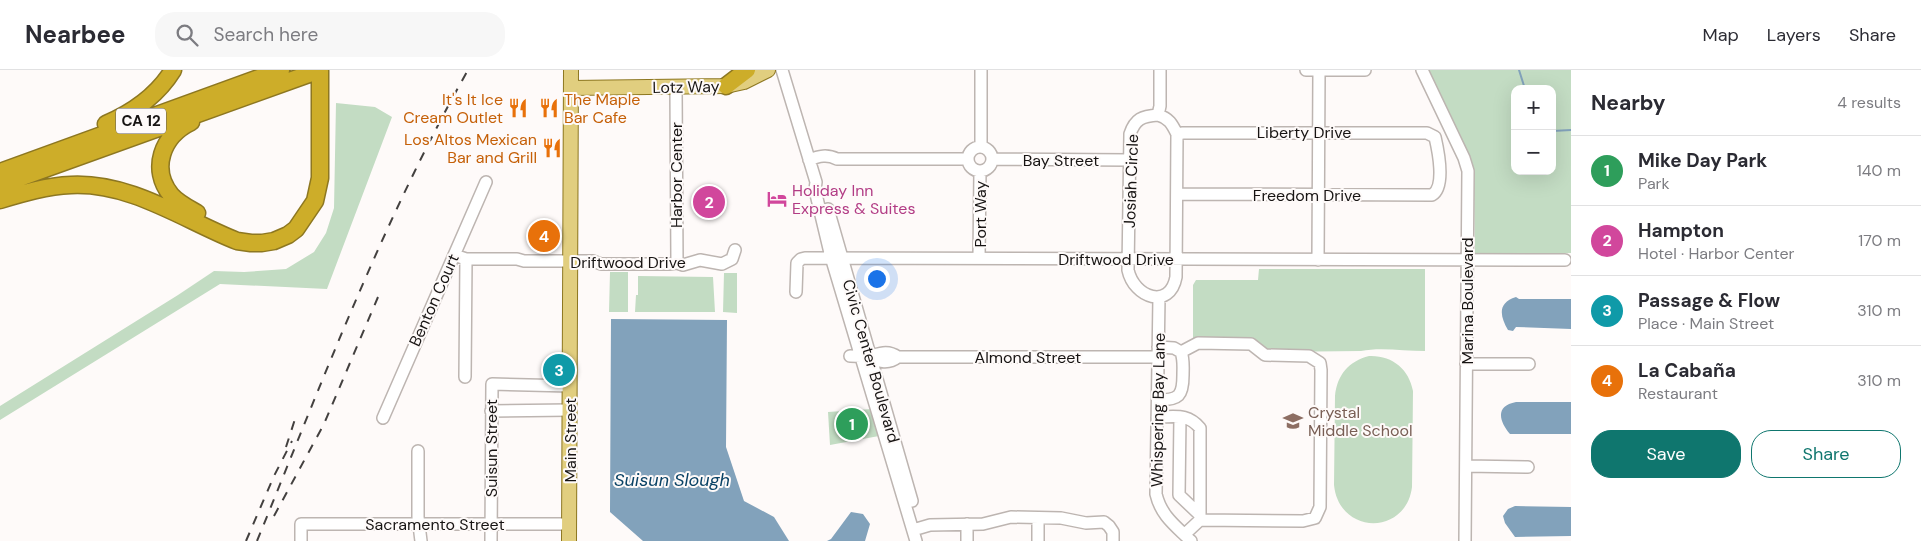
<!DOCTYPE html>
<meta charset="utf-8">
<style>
:root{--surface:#fff;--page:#f7f7f7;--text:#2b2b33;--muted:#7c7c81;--line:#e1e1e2;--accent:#0f766e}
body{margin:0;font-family:"DM Sans",sans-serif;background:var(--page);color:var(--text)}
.controls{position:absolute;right:15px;top:15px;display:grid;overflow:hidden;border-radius:10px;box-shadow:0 5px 20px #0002}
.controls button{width:45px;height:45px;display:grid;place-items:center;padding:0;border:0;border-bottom:1px solid var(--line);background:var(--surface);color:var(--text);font:25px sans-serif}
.you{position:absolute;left:876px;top:208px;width:18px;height:18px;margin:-12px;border:4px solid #fff;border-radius:50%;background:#1a73e8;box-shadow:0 0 0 8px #1a73e833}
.badge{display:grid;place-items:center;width:32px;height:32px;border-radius:50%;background:var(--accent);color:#fff;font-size:16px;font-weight:700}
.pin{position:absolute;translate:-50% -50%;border:2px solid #fff;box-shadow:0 1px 5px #0006}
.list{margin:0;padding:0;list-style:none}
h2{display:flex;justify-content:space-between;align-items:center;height:65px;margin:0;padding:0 20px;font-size:21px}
h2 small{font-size:16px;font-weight:400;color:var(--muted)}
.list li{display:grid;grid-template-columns:32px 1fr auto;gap:15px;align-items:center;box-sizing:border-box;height:70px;padding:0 20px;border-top:1px solid var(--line)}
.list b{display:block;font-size:19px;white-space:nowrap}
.list p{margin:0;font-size:16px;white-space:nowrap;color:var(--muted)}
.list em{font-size:16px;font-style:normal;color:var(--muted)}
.actions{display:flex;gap:10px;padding:15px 20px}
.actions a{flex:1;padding:11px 0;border:1px solid var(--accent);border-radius:20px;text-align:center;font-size:18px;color:var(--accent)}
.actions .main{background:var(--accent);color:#fff}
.icon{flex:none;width:28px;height:28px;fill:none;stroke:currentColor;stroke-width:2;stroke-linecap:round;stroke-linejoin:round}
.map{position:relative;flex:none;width:1571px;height:471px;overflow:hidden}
header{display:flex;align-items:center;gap:30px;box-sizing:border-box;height:70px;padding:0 25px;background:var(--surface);border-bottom:1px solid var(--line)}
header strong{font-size:24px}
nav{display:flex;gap:28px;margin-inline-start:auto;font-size:18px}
.search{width:350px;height:45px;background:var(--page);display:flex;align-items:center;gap:12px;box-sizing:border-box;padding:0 18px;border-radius:20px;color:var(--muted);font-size:19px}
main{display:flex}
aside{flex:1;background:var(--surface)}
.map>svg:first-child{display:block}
</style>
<header>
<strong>Nearbee</strong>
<div class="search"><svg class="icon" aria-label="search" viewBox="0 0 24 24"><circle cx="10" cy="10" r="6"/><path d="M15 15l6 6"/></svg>Search here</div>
<nav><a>Map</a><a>Layers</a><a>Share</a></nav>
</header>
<main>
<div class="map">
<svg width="1571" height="471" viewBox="0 0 1571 471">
<rect width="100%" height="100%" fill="#fefaf9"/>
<!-- green -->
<path fill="#c3dcc3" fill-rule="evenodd" d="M1416,0H1571V183L1475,185L1474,118ZM1515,19H1552V101H1515Z
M336,33L375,37L392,47L327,219L220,214L0,350V336L178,225L214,201L244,202L286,199L314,182L326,163L334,138Z
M1259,199H1425V281C1404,281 1380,277 1361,281L1266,282L1258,276L1193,275V215L1196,210H1258Z
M610,202H628V242H609Z
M724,203H737V243L723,242Z
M638,206L713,207L715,242H635L636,225H638Z
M1369,286C1392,285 1409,299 1413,321L1412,417C1406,466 1339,465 1334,415L1335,326C1337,305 1349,291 1369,286Z
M872,339L879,366L830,375L828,342Z"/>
<!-- water -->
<path fill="#82a2bb" d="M1516,227L1519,229H1571V259L1516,257L1513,261L1508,260C1500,246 1497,233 1516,227Z
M611,249L727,250L726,377L744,431L774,447L789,471H643L610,442Z
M1516,332H1571V364H1510C1499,351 1495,336 1516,332Z
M1515,436L1571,437V466L1515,467L1505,453L1503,446L1508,439Z
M851,442L863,444L870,454L865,471H827L831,469Z"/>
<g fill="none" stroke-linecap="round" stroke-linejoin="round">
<!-- stream -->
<path stroke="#82a2bb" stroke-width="2" d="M1519,0L1525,19
M1552,61L1571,60"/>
<defs>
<path id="minor" d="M782,0L816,112L815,120L831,187L916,471
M1306,0H1365
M1422,0L1464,88L1468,101L1465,471
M676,18L677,193
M1158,45C1169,48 1172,54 1177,64L1176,207C1170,240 1134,228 1128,200L1130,64C1135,49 1142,46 1158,45Z
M1158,45L1160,36V0
M1177,64L1183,63H1427L1435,67C1438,80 1446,117 1432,125L1177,124
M981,77V0
M968 89a12 12 0 1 1 24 0a12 12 0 1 1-24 0Z
M993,89L1129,90
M809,90C819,86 827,84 837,89H968
M828,139L912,431
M454,185L466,189H517L524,191H593L601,194H669L677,193L683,195L700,190L722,194L732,189L735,180
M979,188L980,101
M1318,190L1319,1
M796,222L797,193L801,189L805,188L1565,190
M1159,227L1156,424C1161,446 1176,456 1191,471
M1181,282L1198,273L1251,274L1265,285L1309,286L1320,293L1321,300L1320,437L1315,448L1303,451L1200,450
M850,286C856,286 865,287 871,286C881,283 888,280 898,287H1158
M870,286C879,293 889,294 898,287
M1466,294H1529
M465,307L466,189
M1158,330C1179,330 1183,326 1183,305C1183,297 1184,290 1181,282L1174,278L1158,277
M491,341L570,340
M1157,347C1176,347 1187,343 1200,358V450L1185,464
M1180,347L1179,425L1200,445
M383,348L486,112
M418,381V447L421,471
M1466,396L1528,397
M913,460L930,455L983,454L1011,447L1061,448L1086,453L1104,452L1109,456L1113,462V471
M301,471V454H569
M491,471L492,314L570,316
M967,471V454
M1038,471V448"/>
<path id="major" d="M571,18L726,16L744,12L768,0
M569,471L571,0"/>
<path id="highway" d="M726,16L747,0
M191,52C162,66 150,99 171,125C178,133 188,138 197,143
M106,54C134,42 157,26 173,0
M0,102L281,0
M0,115L320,0
M0,130C23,123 47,116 71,115C131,112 184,150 237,171L251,173H262L274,171L288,165L296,159L315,131L320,108V0"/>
</defs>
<!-- minor casing -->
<use href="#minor" stroke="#bdb5b1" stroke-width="14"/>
<!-- major casing -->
<use href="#major" stroke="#8d7721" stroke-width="16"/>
<!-- highway casing -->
<use href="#highway" stroke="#8d7721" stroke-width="19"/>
<!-- minor -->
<use href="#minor" stroke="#fff" stroke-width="11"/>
<!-- major -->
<use href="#major" stroke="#e1ce7f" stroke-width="14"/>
<!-- highway -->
<use href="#highway" stroke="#cdad29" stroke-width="16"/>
<!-- rail -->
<path stroke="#43403f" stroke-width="2" stroke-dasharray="9 9" stroke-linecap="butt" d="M286,377L296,346
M274,446L324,354L378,227
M246,471L274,406L292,371
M257,471C322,312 383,150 468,0"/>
</g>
<!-- icons -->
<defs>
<symbol id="restaurant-bare" viewBox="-9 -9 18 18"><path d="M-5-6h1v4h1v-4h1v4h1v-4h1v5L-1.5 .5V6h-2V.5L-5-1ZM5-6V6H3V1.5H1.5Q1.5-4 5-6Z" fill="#e8710a" stroke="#fefaf9" stroke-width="2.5" paint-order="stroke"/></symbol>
<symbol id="hotel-bare" viewBox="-9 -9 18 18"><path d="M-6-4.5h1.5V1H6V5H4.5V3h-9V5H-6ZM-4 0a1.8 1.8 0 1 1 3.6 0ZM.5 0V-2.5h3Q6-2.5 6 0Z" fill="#d1479c" stroke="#fefaf9" stroke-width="2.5" paint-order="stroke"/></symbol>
<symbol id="school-bare" viewBox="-9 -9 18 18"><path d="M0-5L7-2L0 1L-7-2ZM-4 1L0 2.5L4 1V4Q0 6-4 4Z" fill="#8d6e63" stroke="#fefaf9" stroke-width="2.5" paint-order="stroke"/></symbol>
</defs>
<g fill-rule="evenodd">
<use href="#restaurant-bare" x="504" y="24" width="28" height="28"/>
<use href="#restaurant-bare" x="535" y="24" width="28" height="28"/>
<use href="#restaurant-bare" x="538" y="64" width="28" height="28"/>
<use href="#hotel-bare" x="763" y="115" width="28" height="28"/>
<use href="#school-bare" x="1279" y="337" width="28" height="28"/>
</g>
<g text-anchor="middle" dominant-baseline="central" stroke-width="4" stroke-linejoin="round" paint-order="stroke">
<!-- shield labels -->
<rect fill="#fefaf9" stroke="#5c5958" stroke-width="1" x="116" y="38.5" width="50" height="25" rx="4"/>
<g font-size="15" font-weight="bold" fill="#171413">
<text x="141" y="51">CA 12</text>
</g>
<!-- street labels -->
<g font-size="16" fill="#171413" stroke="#fefaf9">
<text transform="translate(686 17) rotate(-1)">Lotz Way</text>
<text x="1304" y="62">Liberty Drive</text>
<text x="1061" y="90">Bay Street</text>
<text transform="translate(676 105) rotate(-90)">Harbor Center</text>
<text transform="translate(1131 111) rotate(-88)">Josiah Circle</text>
<text x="1307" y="125">Freedom Drive</text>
<text transform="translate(980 144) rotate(-90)">Port Way</text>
<text x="1116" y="189">Driftwood Drive</text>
<text x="628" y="192">Driftwood Drive</text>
<text transform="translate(434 230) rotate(-66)">Benton Court</text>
<text transform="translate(1467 231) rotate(-90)">Marina Boulevard</text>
<text x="1028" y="287">Almond Street</text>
<text transform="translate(871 291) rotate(74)">Civic Center Boulevard</text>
<text transform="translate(1158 340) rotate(-89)">Whispering Bay Lane</text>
<text transform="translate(570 370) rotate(-90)">Main Street</text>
<text transform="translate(491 378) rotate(-90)">Suisun Street</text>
<text x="435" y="454">Sacramento Street</text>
</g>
<!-- food labels -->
<g font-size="16" fill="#c56008" stroke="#fefaf9" text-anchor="end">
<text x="503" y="29">It's It Ice<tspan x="503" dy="18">Cream Outlet</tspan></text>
<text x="564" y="29" text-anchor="start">The Maple<tspan x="564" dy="18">Bar Cafe</tspan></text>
<text x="537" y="69">Los Altos Mexican<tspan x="537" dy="18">Bar and Grill</tspan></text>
</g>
<!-- hotel labels -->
<g font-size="16" fill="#b23c85" stroke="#fefaf9" text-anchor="start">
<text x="792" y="120">Holiday Inn<tspan x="792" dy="18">Express &amp; Suites</tspan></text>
</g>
<!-- education labels -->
<g font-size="16" fill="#785e54" stroke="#fefaf9" text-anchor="start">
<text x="1308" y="342">Crystal<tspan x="1308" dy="18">Middle School</tspan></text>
</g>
<!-- water labels -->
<g font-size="18" font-style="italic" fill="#094265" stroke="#fefaf9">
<text x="672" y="410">Suisun Slough</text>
</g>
</g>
</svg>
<div class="controls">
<button>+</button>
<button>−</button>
</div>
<div class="you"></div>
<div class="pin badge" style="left:852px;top:354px;background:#2e9e5b">1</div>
<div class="pin badge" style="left:709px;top:132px;background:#d1479c">2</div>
<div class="pin badge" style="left:559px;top:300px;background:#0f9aa8">3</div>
<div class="pin badge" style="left:544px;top:166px;background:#e8710a">4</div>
</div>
<aside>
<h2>Nearby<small>4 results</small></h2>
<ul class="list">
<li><span class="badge" style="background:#2e9e5b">1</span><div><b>Mike Day Park</b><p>Park</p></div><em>140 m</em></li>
<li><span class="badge" style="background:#d1479c">2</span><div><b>Hampton</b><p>Hotel · Harbor Center</p></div><em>170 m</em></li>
<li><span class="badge" style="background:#0f9aa8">3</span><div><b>Passage &amp; Flow</b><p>Place · Main Street</p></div><em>310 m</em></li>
<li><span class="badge" style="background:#e8710a">4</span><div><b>La Cabaña</b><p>Restaurant</p></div><em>310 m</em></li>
</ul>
<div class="actions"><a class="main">Save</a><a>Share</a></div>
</aside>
</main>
